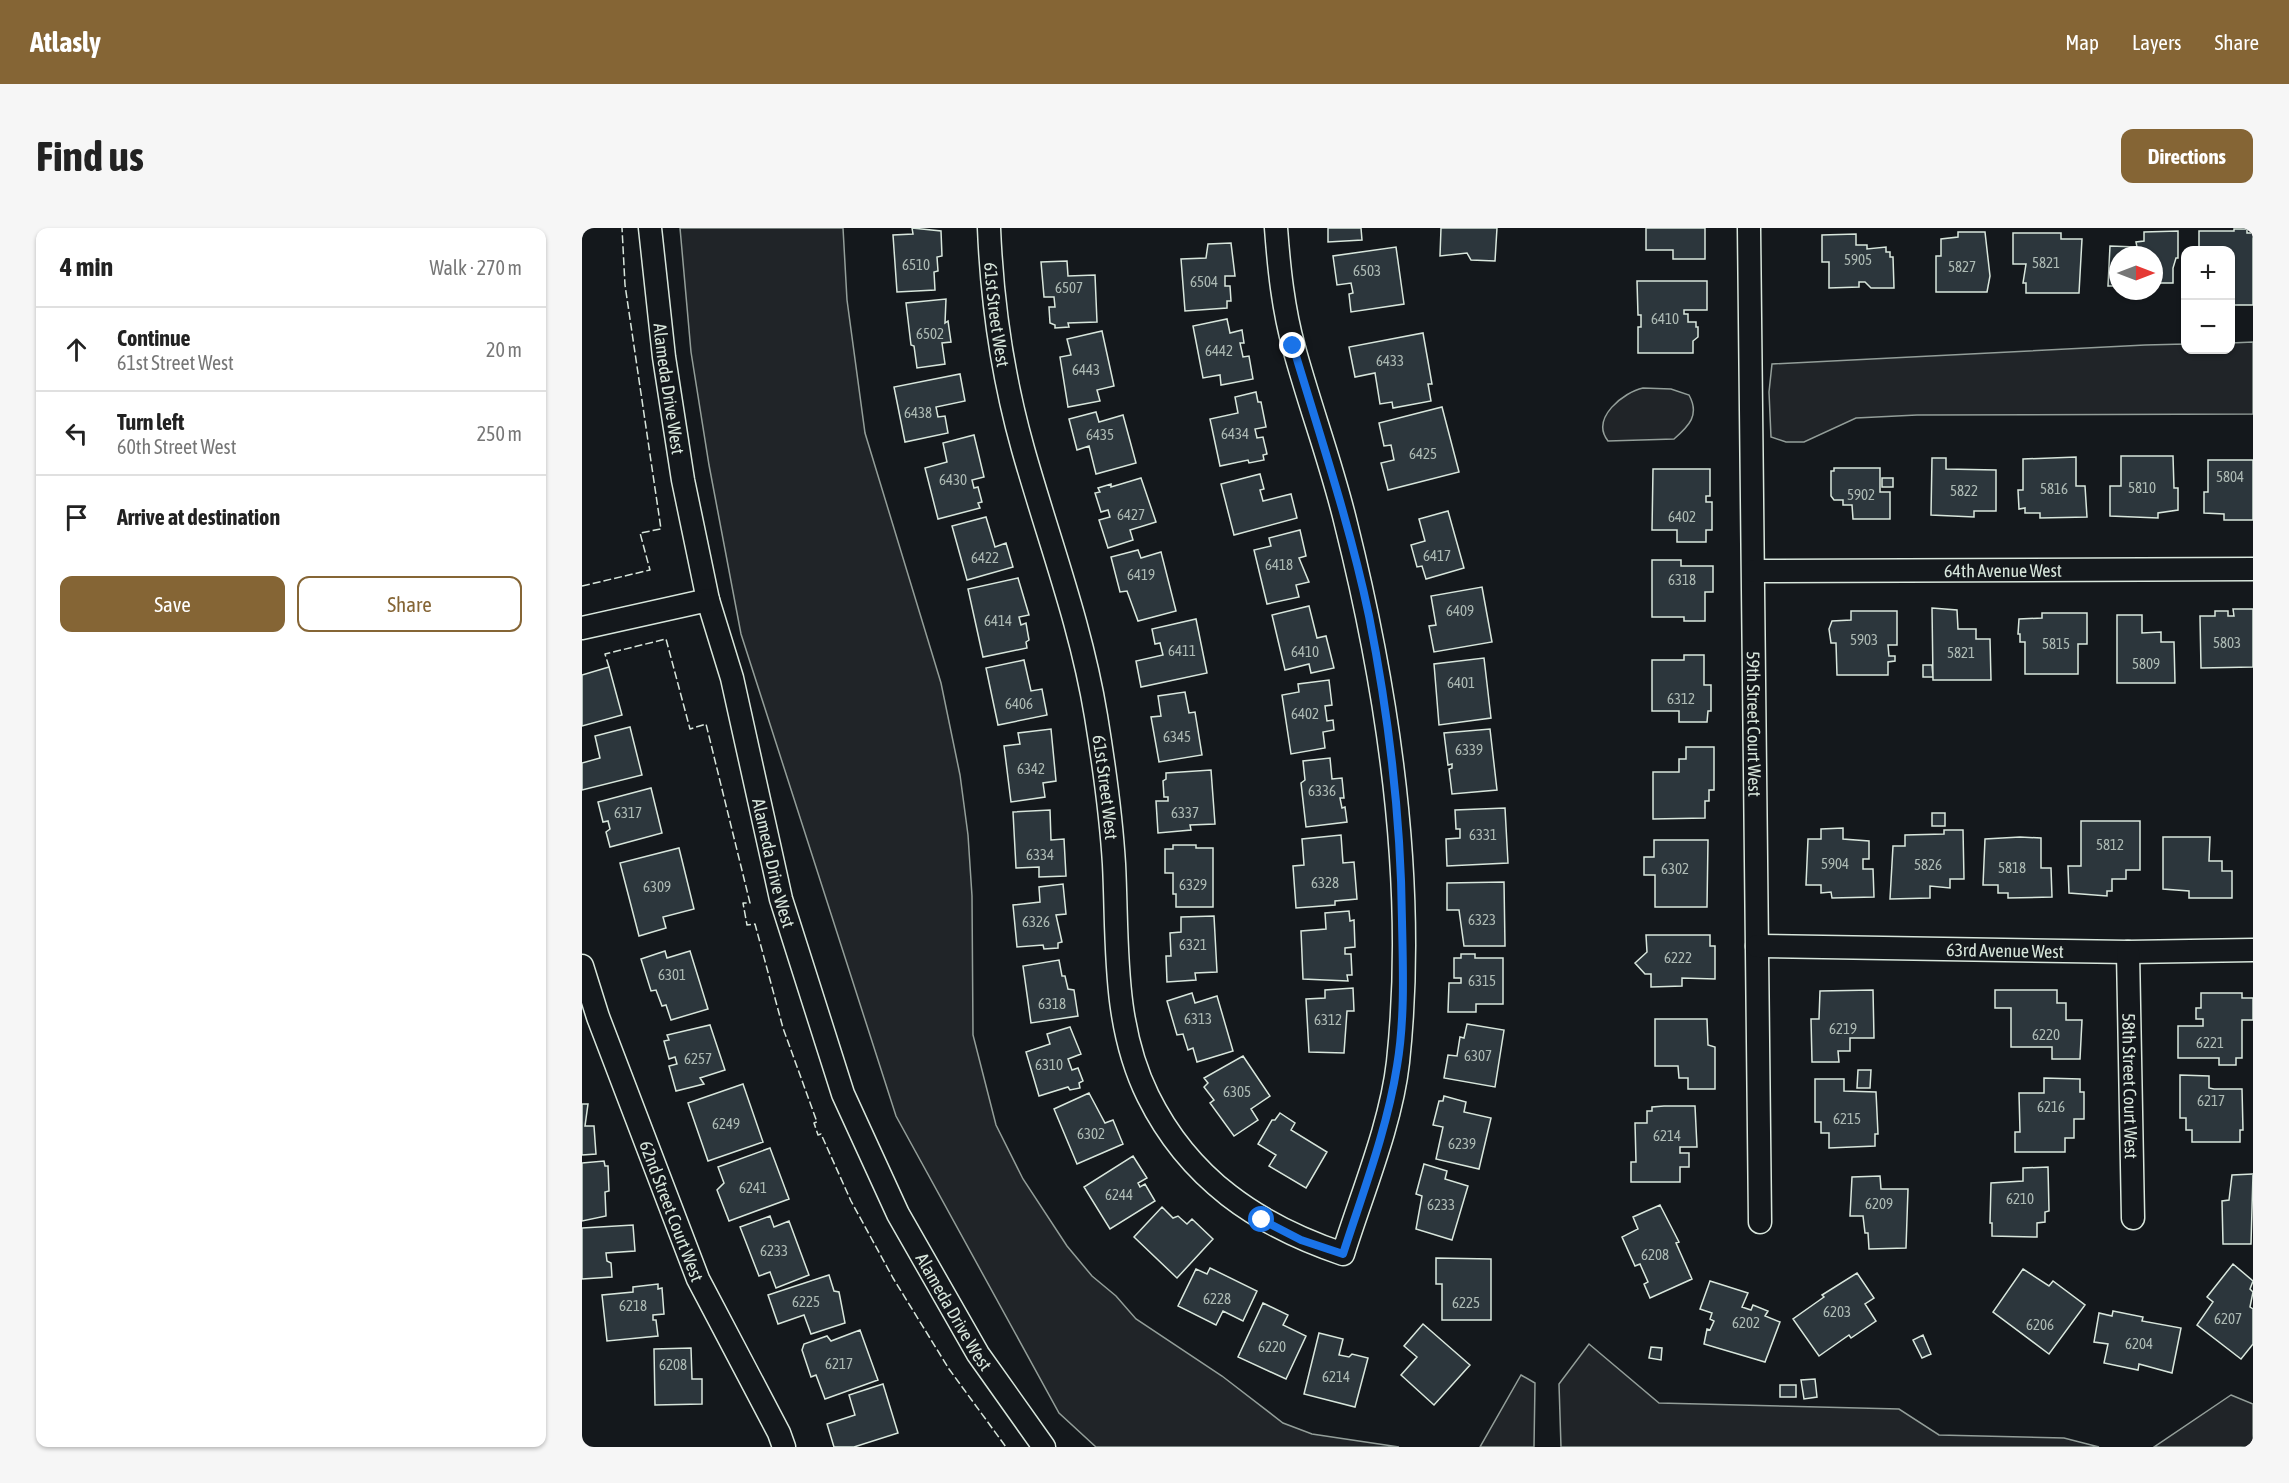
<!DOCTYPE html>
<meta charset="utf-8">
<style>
:root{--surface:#fff;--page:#f6f6f6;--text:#222;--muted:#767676;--line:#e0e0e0;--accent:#856535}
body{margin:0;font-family:"Asap Condensed",sans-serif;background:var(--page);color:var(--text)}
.controls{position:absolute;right:18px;top:18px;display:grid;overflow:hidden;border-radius:12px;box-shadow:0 2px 4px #0004}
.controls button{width:54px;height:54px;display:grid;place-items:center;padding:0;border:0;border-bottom:2px solid var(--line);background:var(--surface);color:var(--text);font:30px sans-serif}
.compass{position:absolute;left:1527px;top:18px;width:54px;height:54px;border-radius:50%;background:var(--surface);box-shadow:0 2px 4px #0004;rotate:90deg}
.stop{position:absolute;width:18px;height:18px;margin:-14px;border:4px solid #1a73e8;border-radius:50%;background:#fff}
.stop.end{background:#1a73e8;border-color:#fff;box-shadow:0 2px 6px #0008}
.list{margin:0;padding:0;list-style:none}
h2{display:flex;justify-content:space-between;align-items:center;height:78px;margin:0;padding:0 24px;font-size:26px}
h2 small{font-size:20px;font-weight:400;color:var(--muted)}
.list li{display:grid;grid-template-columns:39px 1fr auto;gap:18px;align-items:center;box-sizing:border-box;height:84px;padding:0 24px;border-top:2px solid var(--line)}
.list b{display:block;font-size:22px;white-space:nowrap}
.list p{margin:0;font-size:20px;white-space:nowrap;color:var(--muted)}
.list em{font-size:20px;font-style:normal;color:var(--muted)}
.actions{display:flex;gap:12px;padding:18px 24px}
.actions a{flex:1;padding:14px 0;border:2px solid var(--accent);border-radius:12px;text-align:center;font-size:21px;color:var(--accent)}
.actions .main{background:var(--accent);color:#fff}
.icon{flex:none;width:33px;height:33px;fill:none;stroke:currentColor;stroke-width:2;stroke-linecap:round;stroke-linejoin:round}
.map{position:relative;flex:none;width:1671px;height:1219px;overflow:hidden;border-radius:12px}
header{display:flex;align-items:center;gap:36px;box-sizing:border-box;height:84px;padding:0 30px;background:var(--accent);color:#fff}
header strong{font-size:28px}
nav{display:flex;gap:33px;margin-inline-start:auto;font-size:21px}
.intro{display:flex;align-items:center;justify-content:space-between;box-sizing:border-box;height:144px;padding:0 36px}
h1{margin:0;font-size:42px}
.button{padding:15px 27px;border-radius:12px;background:var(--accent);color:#fff;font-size:21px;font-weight:700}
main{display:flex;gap:36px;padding:0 36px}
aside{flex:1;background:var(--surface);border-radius:12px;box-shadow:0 2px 4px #0004}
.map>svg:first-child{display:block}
</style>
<header>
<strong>Atlasly</strong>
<nav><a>Map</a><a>Layers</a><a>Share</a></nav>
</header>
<div class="intro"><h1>Find us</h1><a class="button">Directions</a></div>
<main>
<aside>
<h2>4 min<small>Walk · 270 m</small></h2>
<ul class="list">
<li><svg class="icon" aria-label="ahead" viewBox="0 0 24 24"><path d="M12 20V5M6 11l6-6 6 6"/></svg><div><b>Continue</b><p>61st Street West</p></div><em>20 m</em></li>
<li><svg class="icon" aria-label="left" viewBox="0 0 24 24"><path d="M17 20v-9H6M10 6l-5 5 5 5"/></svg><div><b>Turn left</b><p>60th Street West</p></div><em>250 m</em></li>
<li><svg class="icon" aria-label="arrive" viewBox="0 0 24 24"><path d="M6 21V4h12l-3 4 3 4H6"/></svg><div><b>Arrive at destination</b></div></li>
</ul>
<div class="actions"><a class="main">Save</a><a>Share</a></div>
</aside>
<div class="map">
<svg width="1671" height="1219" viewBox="0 0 1671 1219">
<rect width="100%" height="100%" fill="#14181c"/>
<!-- green -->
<path fill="#202428" stroke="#939e99" stroke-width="1.5" d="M98,0H261L265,72L283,205L359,455L378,547L386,607L390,668L391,807L414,897L441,951L485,1018L510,1048L534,1068L554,1091L640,1148L701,1195L730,1206L817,1219H514L477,1185L314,888L159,406L127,237L109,124Z
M1671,114V186L1335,187L1274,190L1222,214H1204L1189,209L1187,164L1190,136L1563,117L1603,116L1604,122H1648L1649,115Z
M1061,160L1089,161L1107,167C1118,187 1107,198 1092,211L1026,213C1008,190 1042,164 1061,160Z
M1007,1116L1077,1175L1317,1181L1357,1207L1482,1210L1517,1219H979L977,1156Z
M939,1147L953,1155L952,1219H898Z
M1649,1167L1671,1176V1219H1572Z"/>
<!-- building -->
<path fill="#2c363c" stroke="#d8e6dc" stroke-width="1.5" d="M330,0L359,3L360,28L355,29L356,43L352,44L353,62L315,64L311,7L331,6Z
M746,0H779L780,12L746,14Z
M859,0H915L913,33L889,32L885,25L858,28Z
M1064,0H1123V31H1091V22H1064Z
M1652,1H1665V5H1671V77H1650L1648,22H1617V3H1652Z
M1596,3V30H1594L1591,40V55H1572V27H1536V58H1526L1528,18L1555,19L1554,14L1562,13V4Z
M1376,4H1403L1408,48L1405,64H1354V28H1359V11L1376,9Z
M1431,5H1479V11H1500L1497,65H1444V55H1441L1444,36H1431Z
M1274,6V17H1285V21L1304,19V24H1308V29H1311L1312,60H1289L1283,54H1277V59L1247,60V34H1240V7Z
M649,15L653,48H643V58H648L649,73H645V80L603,83L599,31L624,30L626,16Z
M814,19L822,76L769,84L767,66L771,65L769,55L755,57L751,28Z
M485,33L486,48L513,47L515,94L486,95L487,99L473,100V97L468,95L467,79H473L472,69H462L459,34Z
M1055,53H1125V82H1102V86H1106V94H1114V99H1116V109L1111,113V125H1056V99H1059V87H1056Z
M364,71L363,95L366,93L369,114L360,115L363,136L335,140L332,118L329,117L324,75Z
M645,91L648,105L660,102L662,115H658L661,129L667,128L671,151L639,157L638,147L621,150L611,98Z
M520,103L532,158L515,162L518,173L486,179L478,129L489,127L485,111Z
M841,105L850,156H846L849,173L811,180L810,174L798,176L793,145L773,149L767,119Z
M378,146L383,173L354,179L356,189L363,188L366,205L323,214L312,159Z
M674,164L676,174H679L684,199L673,201L675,210L681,209L685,226L681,227L682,232L667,235L666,232L638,238L628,191L656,185L653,169Z
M860,179L877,244L806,262L799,235L812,232L809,217L802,218L797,195Z
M514,184L517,194L541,187L554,235L514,246L507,218L495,222L487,191Z
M392,207L402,249L390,252L392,260L396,259L400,274L396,275L398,280L356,291L343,240L365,234L361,215Z
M1539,228H1591L1592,260H1596V282L1576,285V290L1528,288V258H1539Z
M1494,229V258H1503L1505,289L1458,290V285H1443V280L1437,281L1436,262H1441V231Z
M1350,230H1364V241L1414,242V283H1392V289L1349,287Z
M1626,232H1671V292H1642V286L1622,285V264H1626Z
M1252,240H1298V264H1308V291H1271L1270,277H1261V272H1252L1249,268V243H1252Z
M1071,241H1128V268H1124V274H1130V302H1124V314H1095V302H1070Z
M678,246L682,261L678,262L681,273L709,266L715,290L652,307L639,256Z
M559,250L574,294L548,302L551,312L526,320L517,292L528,289L526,282L519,284L513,265L518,264L516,260L529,256V259Z
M1300,250H1311V259H1300Z
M866,283L882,340L844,351L840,338L835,339L829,317L843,313L837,291Z
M404,289L413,319L424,315L431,339L385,352L370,298Z
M718,302L724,328L717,330L727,354L714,357L717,369L685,376L672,322L689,318L687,310Z
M556,322L559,330L579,324L594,383L556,393L545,363L538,364L529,329Z
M1070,332H1099V338H1131V364H1123V393H1102V389H1070Z
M436,350L447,387L437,389L439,397L444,395L447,412L444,414L445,420L401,429L386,361Z
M900,359L910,414L852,424L847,398L854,397L849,368Z
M727,378L735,410L744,408L752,440L729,445L727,436L703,442L690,387Z
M1350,380L1375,382L1376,401H1394V411H1408L1409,452H1351Z
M1651,381H1671V439L1619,440L1618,388H1633V383H1646V388H1652Z
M1269,383H1315V417H1306L1307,428H1313V433L1306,434V447H1255L1254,415H1249L1247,401L1250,393L1269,392Z
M1460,385H1505V416H1496V446H1443V414H1438V406H1436L1437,391L1460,390Z
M1535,387H1560V405L1579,404V414H1592L1593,455H1535Z
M614,391L625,445L559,459L554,433L581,427L578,415L573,416L570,401Z
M1102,427H1122V457H1129V483H1126L1125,494H1097V483H1070V432H1102Z
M902,430L909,490L857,497L852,436Z
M442,432L449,463L460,461L465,487L416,497L404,440Z
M1341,437H1350L1351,449H1341Z
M27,439L40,487L0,498V447Z
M747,452L750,477L743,478L745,493L751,492L752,502L741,504L743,520L709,526L700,467L717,464L716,456Z
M603,464L607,485L613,484L620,527L577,534L569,489L579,488L576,468Z
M48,499L60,547L0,562V535L18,530L13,508Z
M469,501L474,553L461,555L463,569L429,574L422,518L438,516L436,505Z
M908,501L915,562L870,566L867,541L870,540V536L866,537L862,505Z
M1104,519H1132V562H1127V573H1123V590L1071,591V544H1097V531H1104Z
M748,530L750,551L760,550L762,570H758L760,580L763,579L765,594L724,599L719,555L723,552L721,533Z
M629,542L633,596L608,597L609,602L576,605L574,573H586V569H582L581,553L584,551V545Z
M69,560L80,605L28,619L24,604L28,601L26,593L21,594L16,574Z
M923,580L926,635L865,638L864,611L878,610V601H874L873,582Z
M468,582L469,612L482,611L484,648L457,649V639L434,640L431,584Z
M1350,585H1363V598H1350Z
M1499,593H1558V642H1544V651H1530V663H1525V668L1487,665L1486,638H1499Z
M1261,600V611L1287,613V631H1281V641H1291L1292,669L1250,670L1249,664L1239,665V657H1224L1226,611H1239V601Z
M1362,602H1381L1382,651H1368V660L1348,658V670L1308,671L1311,618H1323V607L1362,606Z
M759,607L761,635L772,634L775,671L753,673V677L714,680L711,638L722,637L720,611Z
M1438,609L1459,610V640H1469L1470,669L1426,670V665H1416V657H1401L1403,611Z
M1581,609H1628L1627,633H1640V643H1650V670H1607V663L1581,661Z
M1072,612H1126L1125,679H1073V647H1062V629H1072Z
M591,617H614V620H631V679H594V666H591V645H583V621H591Z
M97,620L112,681L81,689L84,700L57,708L38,635Z
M922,654L923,718H882L877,682H865V655Z
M481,656L484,686L474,687L480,714L476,715V720L462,721L461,717L435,719L431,677L458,674L457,659Z
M767,683L768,693L772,692L773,719L763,720V726H769L770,747H765L766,753L721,751L719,703L744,701L743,685Z
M632,688L635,744L613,745L614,752L585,754L584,728H589L588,705L599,704V689Z
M1064,707H1128V718H1133V751L1100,750V758L1069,759V746H1063L1053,735L1065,724Z
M83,723L85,730L108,723L126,781L89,792L84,777L80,778L74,762L69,763L59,731Z
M879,726H893V730H921V776H894V784H866L867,755H879V750H872V730H879Z
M477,732L480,748H483L486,761L492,762L496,788L449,795L441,738Z
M771,760L772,783H765L762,825L727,824L724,771L743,770V762Z
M1291,762L1292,810H1268V823H1256L1257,834H1230L1229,791H1237L1238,763Z
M1413,762H1475V775H1484V792H1500L1498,831H1470V819H1429V780H1413Z
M610,765L613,775L635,768L651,823L615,834L611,820L606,822L601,806L595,807L585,773Z
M1619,765H1660V770H1671V792H1660V830H1654V837H1637V830H1596V798H1621V791H1614V780H1619Z
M1073,791H1125L1126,817L1133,819V861H1106V850H1097L1096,838H1073Z
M885,796L922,802L913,859L862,850L866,827L875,828L878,809L882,810Z
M128,797L143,842L118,850L122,856L94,863L87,838L95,836L93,829L87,831L82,813L87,812L85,807Z
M488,799L499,826L486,831L490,842L496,840L501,853L497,855L498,860L488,862L486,859L457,868L444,824L468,816L465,806Z
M661,828L688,868L669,881L676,892L652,908L628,875L632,872L622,859L626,855L622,850Z
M1276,842H1289L1288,860H1275Z
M1598,847L1627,848V860L1632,861H1660L1661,902H1658V914H1610V902H1604V890H1598Z
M1462,850L1498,851V864H1502V891H1492V910H1483V924H1433V904H1438L1437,865H1462Z
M1233,851H1262V863L1294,864L1296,906H1293V918L1247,920V905H1239V894H1233Z
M161,856L181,914L126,933L106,875Z
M507,865L523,895L531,892L541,916L495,936L472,881Z
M862,868L884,874L882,884L909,890L897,941L854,931L861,899L851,897L857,873H861Z
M0,876H6L3,898H12L14,926L0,927Z
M1082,878H1113L1115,919H1098V925H1107V939H1098V954H1049V934H1054L1053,895H1065V883H1070V879Z
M698,885L713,895L709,902L745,924L724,960L687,938L694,927L676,916L690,892H693Z
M188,920L207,971L147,993L135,962L142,955L136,939Z
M551,928L565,950L556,955L558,959L563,956L573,973L528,1001L502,959Z
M22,933L23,938H26L27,963L23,964L24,988L0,993V935Z
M842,936L865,943L863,951L886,958L870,1012L834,1001L840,968L834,966Z
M1466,939L1467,983L1463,984V994L1455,995V1009L1410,1008V995H1408L1409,955L1441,953V940Z
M1671,946L1669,1016H1641L1640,973L1647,972L1650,947Z
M1298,948L1299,961H1326L1324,1020L1287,1021L1286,1005H1283L1281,988H1268L1270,949Z
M1078,977L1097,1014L1094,1015L1110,1051L1068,1070L1062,1056L1066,1054L1058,1036L1053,1038L1040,1009L1056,1001L1051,989Z
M580,979L591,990L596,988L605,996L610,991L631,1011L595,1050L552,1009Z
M188,988L192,999L207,993L227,1047L194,1060L188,1044L177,1048L158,999Z
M51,997L53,1023L24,1025L25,1033L29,1035L30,1049L0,1051V1000Z
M854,1030L909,1031V1092H860V1056H854Z
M1651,1036L1671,1053L1668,1061L1671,1064L1668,1079L1671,1081V1116L1659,1131L1615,1097L1631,1074L1625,1069Z
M628,1040L675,1063L661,1093L641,1083L634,1097L596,1078L614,1041L625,1046Z
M1441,1041L1467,1058L1471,1053L1503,1077L1467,1126L1411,1084Z
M1275,1045L1292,1070L1283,1076L1294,1093L1269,1110L1267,1107L1237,1128L1211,1091L1242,1069L1240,1067Z
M247,1047L252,1063L257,1064L263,1095L229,1106L222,1087L196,1096L186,1067Z
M1128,1053L1166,1065L1160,1079L1169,1082L1171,1077L1186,1083L1183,1088L1198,1094L1183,1134L1122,1116L1125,1101L1128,1102L1132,1093L1128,1091L1130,1085L1118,1081Z
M76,1056V1061L80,1060L82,1086L71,1087V1092H74L76,1108L25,1113L20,1067L51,1064V1059Z
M681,1075L706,1087L701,1097L724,1108L704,1151L656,1129Z
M1531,1083L1561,1089L1560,1093L1599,1100L1590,1145L1557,1136L1556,1142L1522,1135L1526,1116L1512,1114L1517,1085L1530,1088Z
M841,1096L888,1137L852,1177L819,1147L835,1129L822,1118Z
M278,1102L296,1152L243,1171L234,1147L229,1149L220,1122L222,1116L245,1108L249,1113Z
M737,1105L761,1111L757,1127L767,1129L770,1126L786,1130L773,1179L722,1166Z
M1341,1107L1349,1126L1340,1130L1331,1112Z
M1069,1119L1080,1120L1079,1132L1067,1130Z
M109,1120L110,1151H120V1176L73,1177L72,1121Z
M1233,1151L1235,1169L1222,1171L1219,1152Z
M301,1156L316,1205L272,1219H252L245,1196L273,1187L267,1167Z
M1198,1157H1214V1169H1198Z"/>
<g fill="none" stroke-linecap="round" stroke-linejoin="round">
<defs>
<g id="minor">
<path id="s1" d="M68,0L82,129L101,252L126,372L150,450L199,671L261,866L316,986L396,1126L462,1219"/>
<path id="s2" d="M407,0C410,74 421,150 441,221C466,310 499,396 514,488C522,537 529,587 532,636C536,715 530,795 566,868C607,951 675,997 761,1026C780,965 809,897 816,834C835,656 807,468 764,296C750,237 728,179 712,120C701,80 697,40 694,0"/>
<path id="s3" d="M1167,0L1178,994"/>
<path id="s4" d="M1172,343L1671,341"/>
<path d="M0,400L126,372"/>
<path id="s5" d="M1175,718L1546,724L1671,722"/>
<path id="s6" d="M1546,724L1551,990"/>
<path id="s7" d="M0,738L16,789L116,1051L197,1205L202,1219"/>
</g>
</defs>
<!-- minor casing -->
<use href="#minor" stroke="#d8e6dc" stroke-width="25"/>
<!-- minor -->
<use href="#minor" stroke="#14181c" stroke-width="22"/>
<!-- fence -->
<path stroke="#d8e6dc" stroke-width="1.5" stroke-dasharray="8 3" stroke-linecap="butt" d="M0,358L68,342L58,305L79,301L43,57L40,0
M27,439L23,426L84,411L108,501L124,496L168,675H161L165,697L173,696L201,800L235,894L232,895L236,907L239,906L269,973L311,1050L367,1141L424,1219"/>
</g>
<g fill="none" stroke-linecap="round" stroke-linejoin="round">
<!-- route -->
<path stroke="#1a73e8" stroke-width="8" d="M680,992L719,1012L761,1026C781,964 805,902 815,838C823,791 821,741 820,693C819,591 807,489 787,388C768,297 738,208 711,118"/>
</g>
<g text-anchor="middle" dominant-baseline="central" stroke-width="4.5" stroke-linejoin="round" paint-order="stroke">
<!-- number labels -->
<g font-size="15" fill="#adbab4">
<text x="1276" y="31">5905</text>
<text x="1464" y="34">5821</text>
<text x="334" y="36">6510</text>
<text x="1380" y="38">5827</text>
<text x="785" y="42">6503</text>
<text x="622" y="53">6504</text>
<text x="487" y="59">6507</text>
<text x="1083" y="90">6410</text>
<text x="348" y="105">6502</text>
<text x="637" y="122">6442</text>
<text x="808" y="132">6433</text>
<text x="504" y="141">6443</text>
<text x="336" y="184">6438</text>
<text x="653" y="205">6434</text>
<text x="518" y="206">6435</text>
<text x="841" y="225">6425</text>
<text x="1648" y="248">5804</text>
<text x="371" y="251">6430</text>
<text x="1560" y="259">5810</text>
<text x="1472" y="260">5816</text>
<text x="1382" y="262">5822</text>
<text x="1279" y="266">5902</text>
<text x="549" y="286">6427</text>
<text x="1100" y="288">6402</text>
<text x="855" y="327">6417</text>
<text x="403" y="329">6422</text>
<text x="697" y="336">6418</text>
<text x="559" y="346">6419</text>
<text x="1100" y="351">6318</text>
<text x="878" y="382">6409</text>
<text x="416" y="392">6414</text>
<text x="1282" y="411">5903</text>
<text x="1645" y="414">5803</text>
<text x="1474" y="415">5815</text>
<text x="600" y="422">6411</text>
<text x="723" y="423">6410</text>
<text x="1379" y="424">5821</text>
<text x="1564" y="435">5809</text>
<text x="879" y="454">6401</text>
<text x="1099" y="470">6312</text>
<text x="437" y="475">6406</text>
<text x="723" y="485">6402</text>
<text x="595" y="508">6345</text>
<text x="887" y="521">6339</text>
<text x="449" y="540">6342</text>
<text x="740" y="562">6336</text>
<text x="46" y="584">6317</text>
<text x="603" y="584">6337</text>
<text x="901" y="606">6331</text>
<text x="1528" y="616">5812</text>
<text x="458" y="626">6334</text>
<text x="1253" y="635">5904</text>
<text x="1346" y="636">5826</text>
<text x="1430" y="639">5818</text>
<text x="1093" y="640">6302</text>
<text x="743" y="654">6328</text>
<text x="611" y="656">6329</text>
<text x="75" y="658">6309</text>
<text x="900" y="691">6323</text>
<text x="454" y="693">6326</text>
<text x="611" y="716">6321</text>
<text x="1096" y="729">6222</text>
<text x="90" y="746">6301</text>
<text x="900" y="752">6315</text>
<text x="470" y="775">6318</text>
<text x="616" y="790">6313</text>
<text x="746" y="791">6312</text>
<text x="1261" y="800">6219</text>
<text x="1464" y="806">6220</text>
<text x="1628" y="814">6221</text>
<text x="896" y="827">6307</text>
<text x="116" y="830">6257</text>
<text x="467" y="836">6310</text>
<text x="655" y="863">6305</text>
<text x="1629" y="872">6217</text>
<text x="1469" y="878">6216</text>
<text x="1265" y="890">6215</text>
<text x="144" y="895">6249</text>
<text x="509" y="905">6302</text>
<text x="1085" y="907">6214</text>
<text x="880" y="915">6239</text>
<text x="171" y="959">6241</text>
<text x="537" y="966">6244</text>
<text x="1438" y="970">6210</text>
<text x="1297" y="975">6209</text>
<text x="859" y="976">6233</text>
<text x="192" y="1022">6233</text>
<text x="1073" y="1026">6208</text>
<text x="635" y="1070">6228</text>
<text x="224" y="1073">6225</text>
<text x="884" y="1074">6225</text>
<text x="51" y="1077">6218</text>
<text x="1255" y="1083">6203</text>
<text x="1646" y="1090">6207</text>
<text x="1164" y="1094">6202</text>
<text x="1458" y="1096">6206</text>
<text x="1557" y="1115">6204</text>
<text x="690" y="1118">6220</text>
<text x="257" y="1135">6217</text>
<text x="91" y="1136">6208</text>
<text x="754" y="1148">6214</text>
</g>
<!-- street labels -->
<g font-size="18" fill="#d8e6dc" stroke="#14181c">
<text stroke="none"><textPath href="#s2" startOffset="87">61st Street West</textPath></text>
<text stroke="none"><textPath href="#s1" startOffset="162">Alameda Drive West</textPath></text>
<text stroke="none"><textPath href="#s4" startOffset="249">64th Avenue West</textPath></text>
<text stroke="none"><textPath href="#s3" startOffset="496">59th Street Court West</textPath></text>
<text stroke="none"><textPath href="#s2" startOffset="573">61st Street West</textPath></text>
<text stroke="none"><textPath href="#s1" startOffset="648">Alameda Drive West</textPath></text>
<text stroke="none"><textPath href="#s5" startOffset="248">63rd Avenue West</textPath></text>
<text stroke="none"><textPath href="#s6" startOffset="134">58th Street Court West</textPath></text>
<text stroke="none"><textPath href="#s7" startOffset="261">62nd Street Court West</textPath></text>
<text stroke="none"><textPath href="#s1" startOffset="1134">Alameda Drive West</textPath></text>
</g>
</g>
</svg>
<div class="controls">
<button>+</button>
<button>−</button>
</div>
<svg class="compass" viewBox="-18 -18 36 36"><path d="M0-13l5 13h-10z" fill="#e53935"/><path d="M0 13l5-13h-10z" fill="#767676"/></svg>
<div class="stop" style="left:680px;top:992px"></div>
<div class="stop end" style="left:711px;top:118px"></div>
</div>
</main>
